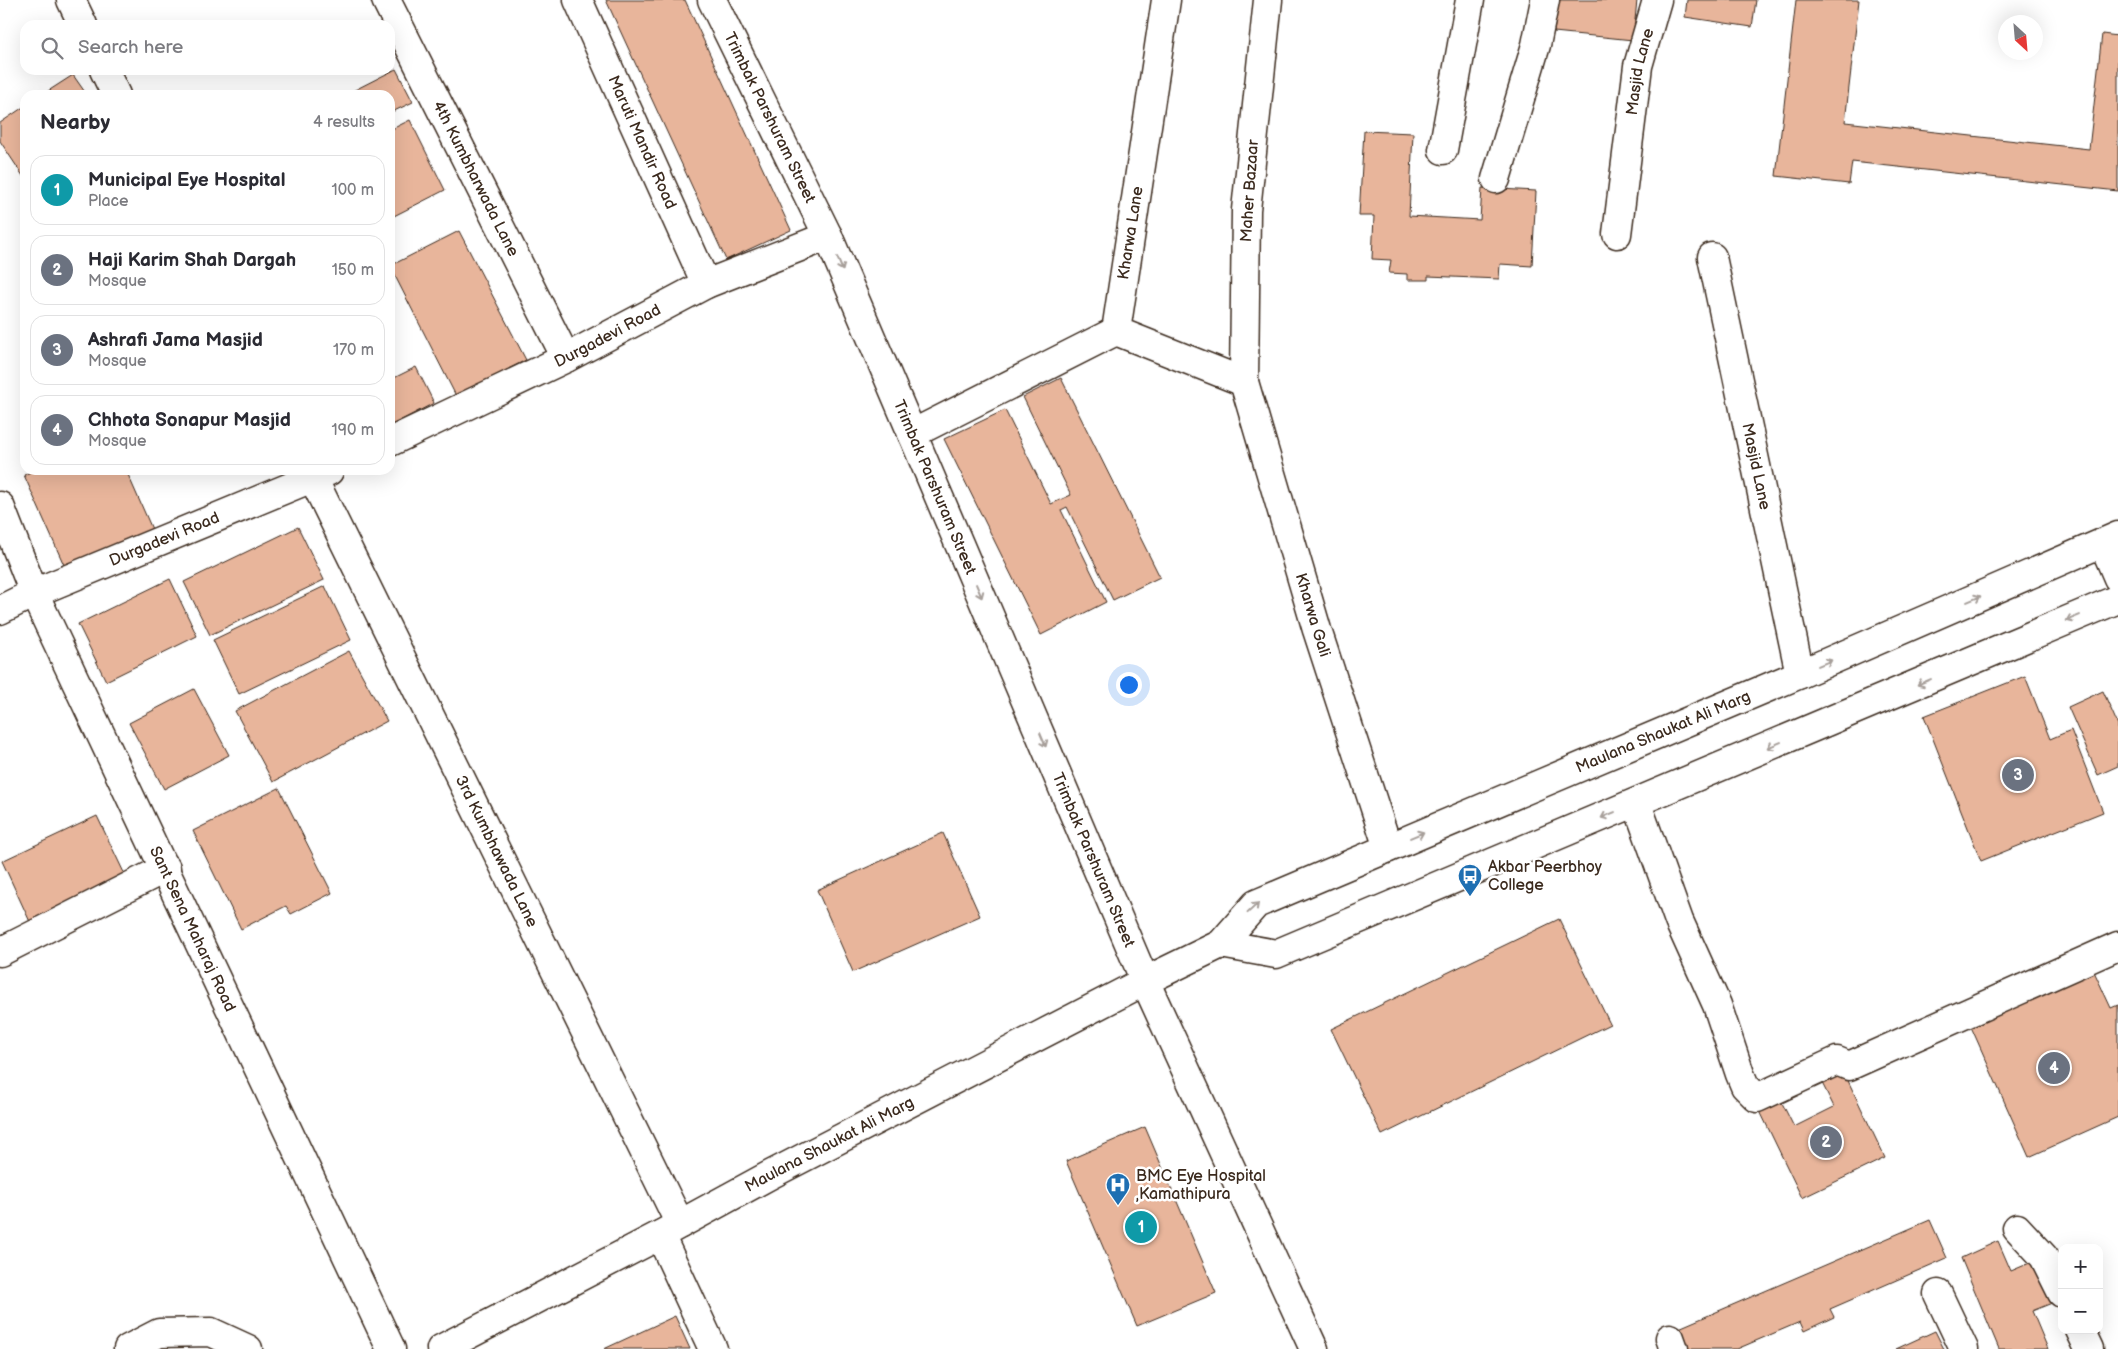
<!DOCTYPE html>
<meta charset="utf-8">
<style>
:root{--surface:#fff;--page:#f2f2f3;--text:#2b2b33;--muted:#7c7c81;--line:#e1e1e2;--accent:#1f6fb2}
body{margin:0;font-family:"Balsamiq Sans",sans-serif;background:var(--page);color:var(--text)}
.controls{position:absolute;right:15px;bottom:15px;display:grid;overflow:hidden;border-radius:10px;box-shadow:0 5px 20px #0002}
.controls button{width:45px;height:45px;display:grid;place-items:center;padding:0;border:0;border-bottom:1px solid var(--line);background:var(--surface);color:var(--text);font:25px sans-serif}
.compass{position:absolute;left:1998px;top:15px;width:45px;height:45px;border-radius:50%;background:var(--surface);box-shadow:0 5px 20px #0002;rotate:154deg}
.you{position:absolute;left:1128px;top:684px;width:18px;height:18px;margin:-12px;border:4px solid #fff;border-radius:50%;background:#1a73e8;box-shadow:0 0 0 8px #1a73e833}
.badge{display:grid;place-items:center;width:32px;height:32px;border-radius:50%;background:var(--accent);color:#fff;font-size:16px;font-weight:700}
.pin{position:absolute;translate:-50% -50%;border:2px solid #fff;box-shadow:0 1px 5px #0006}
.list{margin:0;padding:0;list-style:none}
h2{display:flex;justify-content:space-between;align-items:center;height:65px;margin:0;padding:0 20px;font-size:21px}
h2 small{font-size:16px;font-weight:400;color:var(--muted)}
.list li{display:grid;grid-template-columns:32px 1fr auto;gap:15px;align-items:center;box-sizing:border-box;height:70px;margin:0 10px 10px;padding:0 10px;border:1px solid var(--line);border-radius:15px}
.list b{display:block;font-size:19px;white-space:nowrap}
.list p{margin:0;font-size:16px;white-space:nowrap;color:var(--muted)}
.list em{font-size:16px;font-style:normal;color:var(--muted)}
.icon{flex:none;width:28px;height:28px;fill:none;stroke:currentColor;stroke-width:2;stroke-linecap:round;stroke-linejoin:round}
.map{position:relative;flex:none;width:2118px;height:1349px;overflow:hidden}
.search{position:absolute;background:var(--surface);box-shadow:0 5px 20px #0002;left:20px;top:20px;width:375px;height:55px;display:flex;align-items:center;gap:12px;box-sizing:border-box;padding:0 18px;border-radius:15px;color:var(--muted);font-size:19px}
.panel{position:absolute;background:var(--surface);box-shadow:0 5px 20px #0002;left:20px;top:90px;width:375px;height:385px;border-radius:15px}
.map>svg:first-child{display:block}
</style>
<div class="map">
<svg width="2118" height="1349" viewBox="0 0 2118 1349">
<rect width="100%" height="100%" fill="#fff"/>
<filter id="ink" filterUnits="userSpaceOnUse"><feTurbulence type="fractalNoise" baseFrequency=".02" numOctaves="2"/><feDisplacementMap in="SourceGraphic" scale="10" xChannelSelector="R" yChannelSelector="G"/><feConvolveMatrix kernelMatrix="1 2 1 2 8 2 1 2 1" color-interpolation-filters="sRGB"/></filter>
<g filter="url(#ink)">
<!-- building -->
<path fill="#e8b59b" stroke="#3b2a1e" d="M606,0H685L791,230L726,260Z
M1558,0H1637L1633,40L1554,32Z
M1687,0H1756L1752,27L1685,17Z
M1796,0H1859L1845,122L2089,149L2102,34L2118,36V191L1852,162L1849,184L1776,176Z
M396,69L413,102L390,113V95H345Z
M73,75L87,95H42Z
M25,106V179L0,141V123Z
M410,120L445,190L390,218V130Z
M1364,131L1413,133L1409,216L1480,220L1482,188L1536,191L1532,266L1500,264L1499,279L1428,276V280H1407V274L1389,273L1391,260L1372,259L1374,216H1359Z
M459,231L526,360L456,396L390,266Z
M416,367L434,403L390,426V380Z
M1061,378L1160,577L1113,600L1067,507L1061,510L1106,602L1041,635L944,439L1005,410L1051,504L1071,495L1023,397Z
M35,470H126L155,536L68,574L24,475Z
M298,527L324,580L210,635L184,582Z
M170,579L197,636L106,681L78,624Z
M325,586L351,640L239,694L213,640Z
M349,651L387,721L273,782L235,711Z
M2025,676L2050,739L2071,730L2103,812L1981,861L1924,716Z
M194,689L229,755L164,789L129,723Z
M2103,691L2118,725V766L2098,775L2068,707Z
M279,788L332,893L291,914L286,906L241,929L193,831Z
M97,816L127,879L31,924L2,861Z
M943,833L980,916L853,972L817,890Z
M1559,919L1610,1024L1382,1135L1331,1029Z
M2091,965L2111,1008L2118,1005V1117L2029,1157L1968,1020Z
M1840,1064L1885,1158L1802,1198L1757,1105L1778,1095L1794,1127L1834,1107L1818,1075Z
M1145,1127L1216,1293L1137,1326L1066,1161Z
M1930,1220L1947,1258L1830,1309L1834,1317L1804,1331L1800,1322L1737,1349H1688L1679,1328Z
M1998,1241L2011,1271L2044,1257L2062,1299L2032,1311L2048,1349H1999L1961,1258Z
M675,1316L690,1349H604Z
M1935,1331L1944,1349H1896Z"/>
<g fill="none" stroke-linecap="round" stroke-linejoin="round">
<defs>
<g id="minor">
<path d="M71,0L83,25"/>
<path id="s1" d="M386,0L566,358"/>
<path id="s2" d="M578,0L706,284"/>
<path id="s3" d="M712,0L828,236L1145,981L1314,1349"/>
<path d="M1166,0L1116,331L1244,382"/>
<path id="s4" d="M1268,0L1246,210L1244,382L1317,630L1388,848"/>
<path d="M104,70L116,95"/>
<path d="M1443,150L1470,0"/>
<path d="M1496,179L1536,45L1545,0"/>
<path id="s5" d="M1617,234L1638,66L1657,0"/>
<path id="s6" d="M1712,257L1800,674"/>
<path d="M912,434L1116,331"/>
<path id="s7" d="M390,442L566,358L706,284L828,236"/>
<path id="s8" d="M309,470L680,1224"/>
<path id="s9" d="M0,506L34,593L391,1349"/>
<path d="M2103,543L2118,578"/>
<path id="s10" d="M0,610L34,593L329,471"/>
<path d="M1637,804L1679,921L1717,1005L1740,1074L1745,1086L1757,1098L1837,1061L1849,1066L2118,946"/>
<path d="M0,952L166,868"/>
<path d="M2017,1228L2044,1257L2062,1293"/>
<path d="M660,1235L713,1349"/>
<path d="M1938,1294L1964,1349"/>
<path d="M2080,1330L2089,1349"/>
<path d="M1670,1338L1674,1349"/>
<path d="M128,1349L159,1333L211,1332L248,1349"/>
</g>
<g id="major">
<path d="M1221,944L1276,954L2118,599"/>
<path id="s11" d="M441,1349L660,1235L770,1175L1145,981L1221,944L1256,904L1800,674L2118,536"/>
</g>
</defs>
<!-- minor casing -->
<use href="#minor" stroke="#3b2a1e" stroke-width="31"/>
<!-- major casing -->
<use href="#major" stroke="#3b2a1e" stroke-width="31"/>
<!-- minor -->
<use href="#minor" stroke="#fff" stroke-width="28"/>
<!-- major -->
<use href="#major" stroke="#fff" stroke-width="28"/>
</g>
<!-- one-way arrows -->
<defs><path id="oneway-shaft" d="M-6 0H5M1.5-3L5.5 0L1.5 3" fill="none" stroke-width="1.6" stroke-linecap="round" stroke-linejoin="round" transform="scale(1.25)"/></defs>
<g stroke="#a79f9a">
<use href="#oneway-shaft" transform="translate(840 264) rotate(67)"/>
<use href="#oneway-shaft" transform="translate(979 591) rotate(67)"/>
<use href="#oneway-shaft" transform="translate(1974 599) rotate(-23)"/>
<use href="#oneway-shaft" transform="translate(2073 618) rotate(157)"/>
<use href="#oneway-shaft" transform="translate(1825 663) rotate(-23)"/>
<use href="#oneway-shaft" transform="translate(1924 682) rotate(157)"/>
<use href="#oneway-shaft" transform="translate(1043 740) rotate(67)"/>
<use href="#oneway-shaft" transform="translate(1774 745) rotate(157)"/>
<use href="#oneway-shaft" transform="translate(1608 815) rotate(157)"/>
<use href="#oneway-shaft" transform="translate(1417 835) rotate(-23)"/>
<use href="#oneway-shaft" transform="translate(1253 908) rotate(-43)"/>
</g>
</g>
<!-- icons -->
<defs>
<symbol id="bus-pin" viewBox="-11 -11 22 30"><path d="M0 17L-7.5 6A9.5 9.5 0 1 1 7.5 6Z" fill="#1f6fb2" stroke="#fff"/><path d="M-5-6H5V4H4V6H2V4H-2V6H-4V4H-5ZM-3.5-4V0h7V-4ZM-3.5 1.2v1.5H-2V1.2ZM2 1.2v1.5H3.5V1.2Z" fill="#fff"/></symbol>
<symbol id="hospital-pin" viewBox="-11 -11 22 30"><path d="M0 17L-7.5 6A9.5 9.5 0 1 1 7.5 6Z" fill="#1f6fb2" stroke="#fff"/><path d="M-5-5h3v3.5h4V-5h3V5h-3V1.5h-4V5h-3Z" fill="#fff"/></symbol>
</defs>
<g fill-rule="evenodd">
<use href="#bus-pin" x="1456" y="862" width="28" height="38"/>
<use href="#hospital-pin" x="1104" y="1171" width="28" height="38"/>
</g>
<g text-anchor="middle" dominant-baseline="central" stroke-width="5" stroke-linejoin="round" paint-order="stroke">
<!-- street labels -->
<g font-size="16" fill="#3b2a1e" stroke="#fff">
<text stroke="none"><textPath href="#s5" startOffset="164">Masjid Lane</textPath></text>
<text stroke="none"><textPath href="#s3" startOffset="131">Trimbak Parshuram Street</textPath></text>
<text stroke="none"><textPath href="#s2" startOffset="156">Maruti Mandir Road</textPath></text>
<text stroke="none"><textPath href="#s1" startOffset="200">4th Kumbharwada Lane</textPath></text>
<text transform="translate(1250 191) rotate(-86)">Maher Bazaar</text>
<text transform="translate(1131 233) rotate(-81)">Kharwa Lane</text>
<text stroke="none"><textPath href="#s7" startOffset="242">Durgadevi Road</textPath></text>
<text stroke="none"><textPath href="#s6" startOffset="214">Masjid Lane</textPath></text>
<text stroke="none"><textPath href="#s3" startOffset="536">Trimbak Parshuram Street</textPath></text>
<text stroke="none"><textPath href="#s10" startOffset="179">Durgadevi Road</textPath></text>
<text stroke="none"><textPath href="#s4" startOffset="626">Kharwa Gali</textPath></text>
<text stroke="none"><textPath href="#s11" startOffset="1374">Maulana Shaukat Ali Marg</textPath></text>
<text stroke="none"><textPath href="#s8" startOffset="425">3rd Kumbhawada Lane</textPath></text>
<text stroke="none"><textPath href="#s3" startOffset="941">Trimbak Parshuram Street</textPath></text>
<text stroke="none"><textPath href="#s9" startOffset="465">Sant Sena Maharaj Road</textPath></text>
<text stroke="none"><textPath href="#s11" startOffset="439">Maulana Shaukat Ali Marg</textPath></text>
</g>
<!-- poi labels -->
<g font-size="16" fill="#3b2a1e" stroke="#fff" text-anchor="start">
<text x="1488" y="867">Akbar Peerbhoy<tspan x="1488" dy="18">College</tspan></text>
<text x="1136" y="1176">BMC Eye Hospital<tspan x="1136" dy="18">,Kamathipura</tspan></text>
</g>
</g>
</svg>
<div class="controls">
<button>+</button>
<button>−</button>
</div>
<svg class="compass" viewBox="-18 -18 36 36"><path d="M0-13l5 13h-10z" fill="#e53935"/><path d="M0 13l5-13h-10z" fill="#7c7c81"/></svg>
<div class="you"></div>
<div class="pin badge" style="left:1141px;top:1227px;background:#0f9aa8">1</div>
<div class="pin badge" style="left:1826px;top:1142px;background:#6b7280">2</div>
<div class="pin badge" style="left:2018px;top:775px;background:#6b7280">3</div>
<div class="pin badge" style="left:2054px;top:1068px;background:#6b7280">4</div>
<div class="search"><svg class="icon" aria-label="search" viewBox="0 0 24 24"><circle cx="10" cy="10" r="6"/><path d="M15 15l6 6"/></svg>Search here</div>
<section class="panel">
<h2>Nearby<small>4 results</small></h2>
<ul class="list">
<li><span class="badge" style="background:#0f9aa8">1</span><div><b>Municipal Eye Hospital</b><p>Place</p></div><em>100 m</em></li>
<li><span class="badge" style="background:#6b7280">2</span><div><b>Haji Karim Shah Dargah</b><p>Mosque</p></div><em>150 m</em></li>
<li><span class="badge" style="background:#6b7280">3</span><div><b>Ashrafi Jama Masjid</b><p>Mosque</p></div><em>170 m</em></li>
<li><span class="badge" style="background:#6b7280">4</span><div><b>Chhota Sonapur Masjid</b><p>Mosque</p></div><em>190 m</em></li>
</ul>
</section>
</div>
